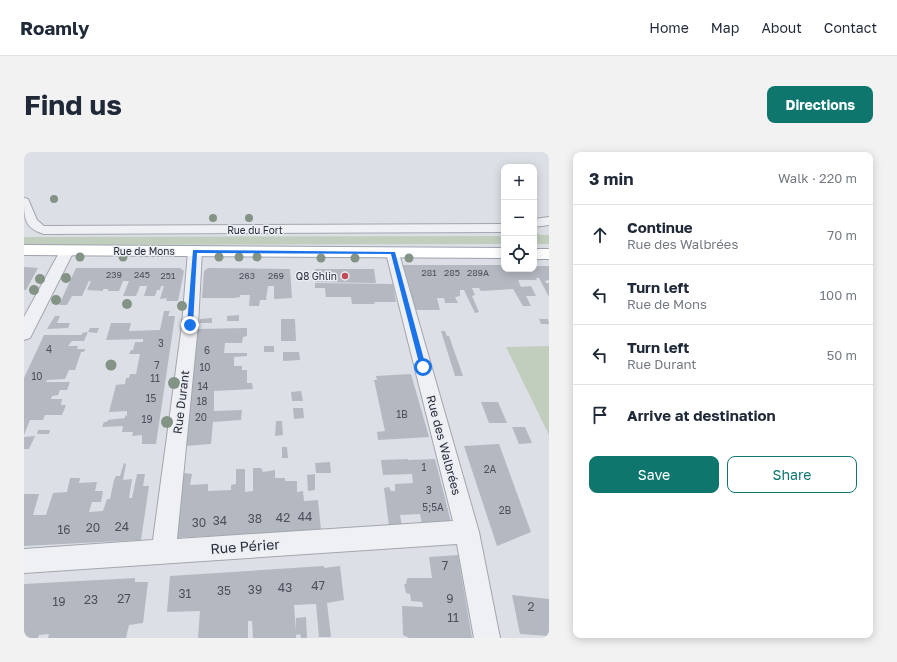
<!DOCTYPE html>
<meta charset="utf-8">
<style>
:root{--surface:#fff;--page:#f2f2f3;--text:#1f2937;--muted:#747a83;--line:#e0e1e3;--accent:#0f766e}
body{margin:0;font-family:"Golos Text",sans-serif;background:var(--page);color:var(--text)}
.controls{position:absolute;right:12px;top:12px;display:grid;overflow:hidden;border-radius:8px;box-shadow:0 2px 10px #0003}
.controls button{width:36px;height:36px;display:grid;place-items:center;padding:0;border:0;border-bottom:1px solid var(--line);background:var(--surface);color:var(--text);font:20px sans-serif}
.stop{position:absolute;width:12px;height:12px;margin:-9px;border:3px solid #1a73e8;border-radius:50%;background:#fff}
.stop.end{background:#1a73e8;border-color:#fff;box-shadow:0 1px 4px #0008}
.list{margin:0;padding:0;list-style:none}
h2{display:flex;justify-content:space-between;align-items:center;height:52px;margin:0;padding:0 16px;font-size:17px}
h2 small{font-size:13px;font-weight:400;color:var(--muted)}
.list li{display:grid;grid-template-columns:26px 1fr auto;gap:12px;align-items:center;box-sizing:border-box;height:60px;padding:0 16px;border-top:1px solid var(--line)}
.list b{display:block;font-size:15px;white-space:nowrap}
.list p{margin:0;font-size:13px;white-space:nowrap;color:var(--muted)}
.list em{font-size:13px;font-style:normal;color:var(--muted)}
.actions{display:flex;gap:8px;padding:12px 16px}
.actions a{flex:1;padding:9px 0;border:1px solid var(--accent);border-radius:8px;text-align:center;font-size:14px;color:var(--accent)}
.actions .main{background:var(--accent);color:#fff}
.icon{flex:none;width:22px;height:22px;fill:none;stroke:currentColor;stroke-width:2;stroke-linecap:round;stroke-linejoin:round}
.map{position:relative;flex:none;width:525px;height:486px;overflow:hidden;border-radius:8px}
header{display:flex;align-items:center;gap:24px;box-sizing:border-box;height:56px;padding:0 20px;background:var(--surface);border-bottom:1px solid var(--line)}
header strong{font-size:19px}
nav{display:flex;gap:22px;margin-inline-start:auto;font-size:14px}
.intro{display:flex;align-items:center;justify-content:space-between;box-sizing:border-box;height:96px;padding:0 24px}
h1{margin:0;font-size:28px}
.button{padding:10px 18px;border-radius:8px;background:var(--accent);color:#fff;font-size:14px;font-weight:700}
main{display:flex;gap:24px;padding:0 24px}
aside{flex:1;background:var(--surface);border-radius:8px;box-shadow:0 2px 10px #0003}
.map>svg:first-child{display:block}
</style>
<header>
<strong>Roamly</strong>
<nav><a>Home</a><a>Map</a><a>About</a><a>Contact</a></nav>
</header>
<div class="intro"><h1>Find us</h1><a class="button">Directions</a></div>
<main>
<div class="map">
<svg width="525" height="486" viewBox="0 0 525 486">
<rect width="100%" height="100%" fill="#dcdfe5"/>
<!-- green -->
<path fill="#c1cebe" d="M510,79L516,83H525V92H510Z
M480,84V92L0,93V85Z
M525,194V283L482,195Z"/>
<!-- building -->
<path fill="#b4b8c1" d="M375,113H480V117H510V114H525V128L521,129L522,131H525V145L515,126H512L513,128H494L497,135L507,134L512,144H502L507,154H499L489,137L457,139L455,136H448L451,143L448,144L455,160L451,161L440,138H436V144L431,145L434,151H421L420,146H413L416,158H388Z
M0,115L14,116L2,138H0Z
M52,116H156L160,119L154,149H142L143,146L136,147L140,134H137L136,138H133L131,144H120L123,134H116L112,144H99L105,129H99L95,139H84V137H79V139L63,138L67,129H65L58,144H48L43,153H35Z
M184,116L266,117L268,146L250,147V134H244L242,148H236L235,154H225L226,143H216V145L210,146H178L180,119Z
M291,117H350L352,131L291,130Z
M291,131L369,132L372,150H350L351,152H328L327,145H302L301,136H291Z
M140,159H146L144,164H151L132,292H118V283L108,284L109,280H98L99,274L78,275L80,270H83L84,268L101,266V263L103,264V259L85,260L92,233L101,232L102,226H105L106,222H112L116,202H105L107,198H109L111,190H119V187L82,188L87,171H107L105,179L136,178Z
M215,163V169H203V164Z
M31,164H36L33,171H46L44,176L23,177Z
M188,166V171H175L176,167Z
M257,167H271L272,189H257Z
M515,167H524L525,172H517Z
M66,176H75L73,181L64,180L60,189H48L44,194H54L53,197H61L60,200H57L51,218H45L41,227L23,228L22,230H46L43,238H36L34,243L28,244L27,247H38L37,253H42L38,263H21L19,268H6L0,283V226L20,183H58V181L64,180Z
M223,176V184L219,185L218,191H201L200,201H223V204L210,205V214H218V218H223V231H228L229,237L190,239V259L218,258L217,268L189,270L187,292L161,294L174,177Z
M417,179H421L423,184H425L439,224H431Z
M240,194H250V200H240Z
M259,200H275L276,208L259,209Z
M387,222L405,285L354,288L353,280L361,279L350,228H353L352,224Z
M277,239L279,249H268L267,240Z
M457,250H474L483,271H465Z
M269,256H279L280,266L270,267Z
M252,269H258L259,283L251,284Z
M488,275H501L508,291L495,292Z
M14,278H26L25,282H13Z
M11,284L5,297H0V285Z
M475,292L507,380L473,394L440,294Z
M258,295H263L264,306H258Z
M384,307V308L411,307L428,374L399,377L396,362L376,363L378,374H365L360,336L365,335L367,339H371V332L389,331L388,322L359,323L357,308Z
M306,310L307,321H292L291,311Z
M100,311L102,312L99,328L108,327L105,346H108L113,322H121L119,334H125L117,388L0,394V342H15L9,363H22L29,341L43,340L46,326H56L55,331L73,330L71,339H79L77,350H68L65,360L79,359L83,347H86L90,328L92,324H96Z
M229,316H237L239,320L251,318V326H261V329H273V340L279,339L280,349L294,348L297,378L151,386L159,321L168,322L166,333L184,332V339L207,338V333L212,332V317H221V340L229,339Z
M291,322V338L284,339L283,323Z
M434,403L448,486H385L379,483L378,454L399,455L398,450L387,449L386,442L382,441L380,432H382L383,427L384,426H408L405,405Z
M300,414V416L316,414L320,448L303,451L307,485H295L292,452L270,453L272,479V466L282,465L283,486H277L276,482L272,483V486H229L228,469H224V486H174L176,459L143,460L146,424Z
M111,426V430H124L119,471L105,473L102,486H24L25,482L15,483L14,486H0V432Z
M488,443L525,447V484L496,482Z"/>
<g fill="none" stroke-linecap="round" stroke-linejoin="round">
<defs>
<path id="minor" d="M0,46L4,47L13,68L20,74L480,72V80L20,82C0,76 0,66 0,46Z
M525,65V73L510,75V67Z
M43,94L48,96L50,99L6,186L0,188V165L36,99L38,96Z
M171,94L176,96L178,99L174,173L153,387L429,369L362,101L364,98L369,96L374,98L455,380L476,486H450L433,392L0,421V397L129,388L158,173L164,99L166,96Z"/>
<path id="major" d="M0,93L480,96V106L0,103Z
M510,97H525V107H510Z"/>
</defs>
<!-- minor casing -->
<use href="#minor" stroke="#a2a6ae" stroke-width="2"/>
<!-- major casing -->
<use href="#major" stroke="#9da3af" stroke-width="2"/>
<!-- minor -->
<use href="#minor" fill="#eef0f4" fill-rule="evenodd"/>
<!-- major -->
<use href="#major" fill="#fff" fill-rule="evenodd"/>
</g>
<!-- trees -->
<g fill="#839385">
<circle cx="30" cy="47" r="4"/>
<circle cx="189" cy="66" r="4"/>
<circle cx="225" cy="66" r="4"/>
<circle cx="56" cy="105" r="4.5"/>
<circle cx="99" cy="105" r="4.5"/>
<circle cx="195" cy="105" r="4.5"/>
<circle cx="215" cy="105" r="4.5"/>
<circle cx="233" cy="105" r="4.5"/>
<circle cx="297" cy="106" r="4.5"/>
<circle cx="331" cy="106" r="4.5"/>
<circle cx="385" cy="106" r="4.5"/>
<circle cx="42" cy="126" r="5"/>
<circle cx="16" cy="127" r="5"/>
<circle cx="10" cy="138" r="5"/>
<circle cx="32" cy="148" r="5"/>
<circle cx="103" cy="152" r="5"/>
<circle cx="158" cy="154" r="5"/>
<circle cx="87" cy="213" r="5.5"/>
<circle cx="150" cy="231" r="6"/>
<circle cx="143" cy="270" r="6"/>
</g>
<!-- route -->
<path fill="#1a73e8" d="M169,98L371,100L402,215L401,217H397L396,215L367,102L173,101L169,173L166,175L163,173Z"/>
<!-- markers -->
<circle fill="#bf4c58" stroke="#ebeef3" stroke-width="1.5" cx="321" cy="124" r="4"/>
<g text-anchor="middle" dominant-baseline="central" stroke-width="3" stroke-linejoin="round" paint-order="stroke">
<!-- far-number labels -->
<g font-size="9" fill="#4b505c">
<text x="405" y="120">281</text>
<text x="428" y="120">285</text>
<text x="454" y="120">289A</text>
<text x="90" y="122">239</text>
<text x="118" y="122">245</text>
<text x="144" y="123">251</text>
<text x="223" y="123">263</text>
<text x="252" y="123">269</text>
</g>
<!-- far-street labels -->
<g font-size="10" fill="#282d3a" stroke="#ebeef3">
<text x="231" y="78">Rue du Fort</text>
<text x="120" y="99">Rue de Mons</text>
</g>
<!-- far-poi labels -->
<g font-size="10" fill="#282d3a" stroke="#ebeef3" text-anchor="end">
<text x="313" y="124">Q8 Ghlin</text>
</g>
<!-- number labels -->
<g font-size="10" fill="#4b505c">
<text x="137" y="191">3</text>
<text x="25" y="197">4</text>
<text x="183" y="198">6</text>
<text x="133" y="213">7</text>
<text x="181" y="215">10</text>
<text x="13" y="224">10</text>
<text x="131" y="226">11</text>
<text x="179" y="234">14</text>
<text x="127" y="246">15</text>
<text x="178" y="249">18</text>
<text x="378" y="262">1B</text>
<text x="177" y="265">20</text>
<text x="123" y="267">19</text>
<text x="400" y="315">1</text>
<text x="466" y="317">2A</text>
<text x="405" y="338">3</text>
<text x="409" y="355">5;5A</text>
<text x="481" y="358">2B</text>
</g>
<!-- street labels -->
<g font-size="12" fill="#282d3a" stroke="#ebeef3">
<text transform="translate(157 250) rotate(-83)">Rue Durant</text>
<text transform="translate(420 293) rotate(75)">Rue des Walbrées</text>
</g>
<!-- near-number labels -->
<g font-size="12" fill="#4b505c">
<text x="281" y="364">44</text>
<text x="259" y="365">42</text>
<text x="231" y="366">38</text>
<text x="196" y="368">34</text>
<text x="175" y="370">30</text>
<text x="98" y="374">24</text>
<text x="69" y="375">20</text>
<text x="40" y="377">16</text>
<text x="421" y="413">7</text>
<text x="294" y="433">47</text>
<text x="261" y="435">43</text>
<text x="231" y="437">39</text>
<text x="200" y="438">35</text>
<text x="161" y="441">31</text>
<text x="100" y="446">27</text>
<text x="426" y="446">9</text>
<text x="67" y="447">23</text>
<text x="35" y="449">19</text>
<text x="507" y="454">2</text>
<text x="429" y="465">11</text>
</g>
<!-- near-street labels -->
<g font-size="14" fill="#282d3a" stroke="#ebeef3">
<text transform="translate(221 394) rotate(-4)">Rue Périer</text>
</g>
</g>
</svg>
<div class="controls">
<button>+</button>
<button>−</button>
<button><svg class="icon" aria-label="locate" viewBox="0 0 24 24"><circle cx="12" cy="12" r="6"/><path d="M12 2v4M12 18v4M2 12h4M18 12h4"/></svg></button>
</div>
<div class="stop" style="left:399px;top:215px"></div>
<div class="stop end" style="left:166px;top:173px"></div>
</div>
<aside>
<h2>3 min<small>Walk · 220 m</small></h2>
<ul class="list">
<li><svg class="icon" aria-label="ahead" viewBox="0 0 24 24"><path d="M12 20V5M6 11l6-6 6 6"/></svg><div><b>Continue</b><p>Rue des Walbrées</p></div><em>70 m</em></li>
<li><svg class="icon" aria-label="left" viewBox="0 0 24 24"><path d="M17 20v-9H6M10 6l-5 5 5 5"/></svg><div><b>Turn left</b><p>Rue de Mons</p></div><em>100 m</em></li>
<li><svg class="icon" aria-label="left" viewBox="0 0 24 24"><path d="M17 20v-9H6M10 6l-5 5 5 5"/></svg><div><b>Turn left</b><p>Rue Durant</p></div><em>50 m</em></li>
<li><svg class="icon" aria-label="arrive" viewBox="0 0 24 24"><path d="M6 21V4h12l-3 4 3 4H6"/></svg><div><b>Arrive at destination</b></div></li>
</ul>
<div class="actions"><a class="main">Save</a><a>Share</a></div>
</aside>
</main>
